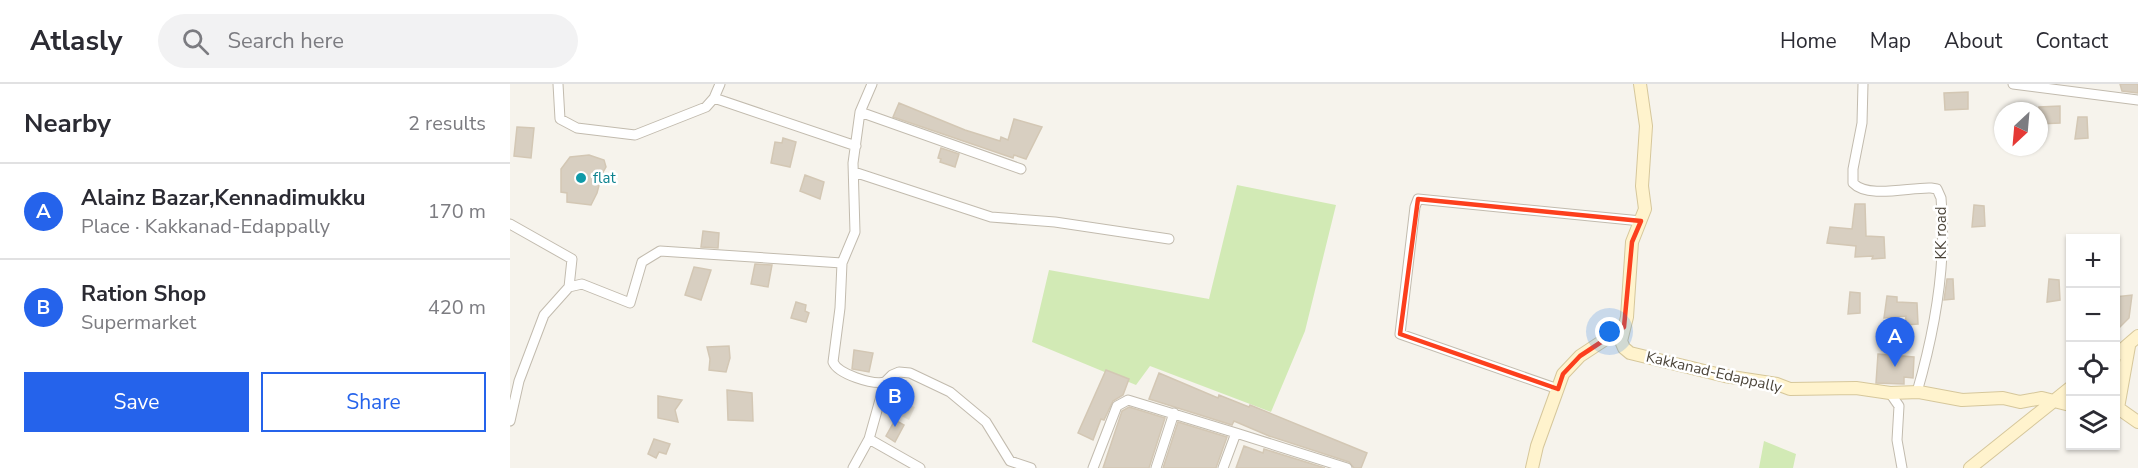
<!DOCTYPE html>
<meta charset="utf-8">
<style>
:root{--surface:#fff;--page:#f2f2f3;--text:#2b2b33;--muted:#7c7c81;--line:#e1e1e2;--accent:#2563eb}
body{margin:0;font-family:"Nunito Sans",sans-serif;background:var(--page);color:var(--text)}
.controls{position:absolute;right:18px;bottom:18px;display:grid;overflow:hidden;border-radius:0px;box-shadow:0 2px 4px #0004}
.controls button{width:54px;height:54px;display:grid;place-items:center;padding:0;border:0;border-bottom:2px solid var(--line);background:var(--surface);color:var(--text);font:30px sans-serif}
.compass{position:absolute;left:1484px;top:18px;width:54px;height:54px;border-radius:50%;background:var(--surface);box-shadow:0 2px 4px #0004;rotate:206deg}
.you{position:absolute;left:1100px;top:248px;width:21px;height:21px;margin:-15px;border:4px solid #fff;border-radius:50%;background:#1a73e8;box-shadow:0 0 0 9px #1a73e833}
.badge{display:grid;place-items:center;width:39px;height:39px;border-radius:50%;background:var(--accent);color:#fff;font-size:20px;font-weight:700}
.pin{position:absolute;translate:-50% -50px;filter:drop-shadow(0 2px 3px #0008)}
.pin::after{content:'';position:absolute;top:32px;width:21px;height:18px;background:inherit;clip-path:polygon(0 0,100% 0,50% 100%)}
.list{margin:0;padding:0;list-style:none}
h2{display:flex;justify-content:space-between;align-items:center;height:78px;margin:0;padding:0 24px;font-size:26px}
h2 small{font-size:20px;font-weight:400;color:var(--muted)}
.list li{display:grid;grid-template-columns:39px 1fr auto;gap:18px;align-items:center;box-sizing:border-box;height:96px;padding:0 24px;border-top:2px solid var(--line)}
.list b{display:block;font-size:22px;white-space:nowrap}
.list p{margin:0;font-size:20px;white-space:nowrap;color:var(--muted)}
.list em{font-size:20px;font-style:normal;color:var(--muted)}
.actions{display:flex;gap:12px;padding:18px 24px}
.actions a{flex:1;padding:14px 0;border:2px solid var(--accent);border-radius:0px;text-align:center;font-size:21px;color:var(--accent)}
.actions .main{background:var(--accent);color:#fff}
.icon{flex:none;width:33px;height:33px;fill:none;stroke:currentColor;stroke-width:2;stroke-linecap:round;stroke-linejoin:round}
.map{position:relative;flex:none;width:1628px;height:384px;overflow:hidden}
header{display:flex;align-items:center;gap:36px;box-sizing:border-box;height:84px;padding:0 30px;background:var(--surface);border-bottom:2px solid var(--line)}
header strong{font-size:28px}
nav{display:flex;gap:33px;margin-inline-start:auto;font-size:21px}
.search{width:420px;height:54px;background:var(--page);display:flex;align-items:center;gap:15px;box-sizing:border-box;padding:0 21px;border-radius:33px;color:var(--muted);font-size:22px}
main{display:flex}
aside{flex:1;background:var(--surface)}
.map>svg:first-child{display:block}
</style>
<header>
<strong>Atlasly</strong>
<div class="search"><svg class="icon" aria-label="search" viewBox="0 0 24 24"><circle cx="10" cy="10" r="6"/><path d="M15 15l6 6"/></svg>Search here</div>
<nav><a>Home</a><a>Map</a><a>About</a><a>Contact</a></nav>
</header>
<main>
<aside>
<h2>Nearby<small>2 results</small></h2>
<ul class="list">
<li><span class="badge">A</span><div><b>Alainz Bazar,Kennadimukku</b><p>Place · Kakkanad-Edappally</p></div><em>170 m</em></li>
<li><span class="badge">B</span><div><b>Ration Shop</b><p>Supermarket</p></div><em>420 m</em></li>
</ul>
<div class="actions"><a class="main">Save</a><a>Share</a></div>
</aside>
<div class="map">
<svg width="1628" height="384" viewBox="0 0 1628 384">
<rect width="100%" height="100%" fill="#f6f3ec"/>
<!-- residential -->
<path fill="#eae5da" d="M388,316L405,323L399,336L383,328Z"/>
<!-- green -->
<path fill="#d2eab5" d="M727,101L826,121L795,247L761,328L640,282L626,301L522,258L539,186L699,215Z
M1254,357L1286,370L1283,384H1249Z"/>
<!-- building -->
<path fill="#d8cfc1" stroke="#d3c7b4" stroke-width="1.5" d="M1610,0H1628V9L1612,7Z
M1458,8V25L1435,26L1434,9Z
M389,19L455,46L490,57L491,53L498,56L504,35L532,43L516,75L504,71L503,74L383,33Z
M1550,22V39L1529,40V23Z
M1568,33H1577L1578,54L1565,55Z
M7,43L24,44L21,74L4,72Z
M273,54L286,58L280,83L261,79L265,58L272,59Z
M431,64L449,70L445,83L430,78L431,75L428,74Z
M79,71L94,76L96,83L92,90L87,109L81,121L57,118V109L51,108V85L60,73Z
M295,91L314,98L310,115L290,107Z
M1345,120H1355L1356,152L1374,153L1375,174L1362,175L1363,172L1345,173L1346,162L1317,159L1320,143L1342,145Z
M1464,121L1474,122L1475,142L1462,143Z
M193,147L209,149L208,164L191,163Z
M245,180L262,181L258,203L241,200Z
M184,183L201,186L191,216L175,211Z
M1437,195H1443L1444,215L1434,216Z
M1539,195L1549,196L1550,216L1537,218Z
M1340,208L1350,209V229L1338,230Z
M1622,211L1619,234L1605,248V213Z
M1377,212L1387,213V218L1407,219L1408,240L1395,241L1396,232L1374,234Z
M286,218L296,221L295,227L299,229L296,238L281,234Z
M219,262L220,274L216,288L199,286L200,275L197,263Z
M344,266L363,269L359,288L342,285Z
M1368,270L1404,273L1403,294L1394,293V300L1366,299Z
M596,286L619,295L613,311L603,317L594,336L591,335L583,356L568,349Z
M649,289L708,314L709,311L739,323L740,321L857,369L851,384H844L839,378L759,352L724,337L722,341L639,315Z
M217,306L242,309L243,337L218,336Z
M148,312L172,316L165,326L168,338L148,334Z
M619,323L655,334L639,384H593L612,327Z
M385,336L394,341L385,358L376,352Z
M668,338L717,353L706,384H653Z
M144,355L160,360L156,370L149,368L146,374L138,370Z
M734,362L753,369L754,365L815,384H726Z"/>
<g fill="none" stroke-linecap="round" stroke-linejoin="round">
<defs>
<path id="street" d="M48,0L50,35L67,44L125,51L196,23L204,14L210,0
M362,0L350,28L343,79L345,148L332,179L330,224L323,278C328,290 362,301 375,298L382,291L389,288L400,289L440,308L476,338L500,377L521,384
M1353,0L1352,39L1343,85V99C1358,115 1400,103 1421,104L1427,105L1431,114C1437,178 1425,246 1407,308
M1503,0L1628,16
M204,14L346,62
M350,28L511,85
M344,88L481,133L545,138L659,155
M0,140L62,175L59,203L72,200L120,219L132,178L150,167L332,179
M1048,305L890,250L905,123L908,115L1131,137
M1380,309L1389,322L1387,356L1392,384
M0,337L9,297L34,231L59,203
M726,349L837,384
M359,355L375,298
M343,384L359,355L410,384
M583,384L607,322L618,316L726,349L713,384
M646,384L664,329"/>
<path id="secondary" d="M1130,0L1136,42L1132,102L1135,125L1122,158L1117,233L1111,257L1114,264L1120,269L1215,292L1267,300L1280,305L1346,304L1380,309L1409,308L1452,316L1493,314L1510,318L1532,314L1560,321
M1606,271L1628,252
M1608,324L1619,262
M1606,325L1608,324L1628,338
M1022,384L1027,362L1053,290L1070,272L1114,243
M1460,384L1560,304"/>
</defs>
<!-- street casing -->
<use href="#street" stroke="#c2bbae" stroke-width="11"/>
<!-- secondary casing -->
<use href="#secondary" stroke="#d6c79b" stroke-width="14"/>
<!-- street -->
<use href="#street" stroke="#fff" stroke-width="9"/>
<!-- secondary -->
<use href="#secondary" stroke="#fff3cd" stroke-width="12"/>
</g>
<!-- marked area -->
<path fill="none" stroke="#fc3f1d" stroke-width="4.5" stroke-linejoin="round" d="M908,115L1131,137L1122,158L1114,243L1070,272L1053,290L1048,305L890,250Z"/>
<!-- markers -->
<circle fill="#0f9aa8" stroke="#fff" stroke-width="2" cx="71" cy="94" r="6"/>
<g text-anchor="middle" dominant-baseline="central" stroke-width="5" stroke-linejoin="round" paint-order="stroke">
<!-- culture labels -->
<g font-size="15" fill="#0d838f" stroke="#fff" text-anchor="start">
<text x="83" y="94">flat</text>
</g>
<!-- street labels -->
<g font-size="15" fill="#4b4439" stroke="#fff">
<text transform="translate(1431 149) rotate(-90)">KK road</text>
<text transform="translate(1204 288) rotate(13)">Kakkanad-Edappally</text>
</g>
</g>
</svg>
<div class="controls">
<button>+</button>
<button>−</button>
<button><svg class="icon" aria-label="locate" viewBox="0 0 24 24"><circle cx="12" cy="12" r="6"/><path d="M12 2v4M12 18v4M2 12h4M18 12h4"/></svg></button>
<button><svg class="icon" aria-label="layers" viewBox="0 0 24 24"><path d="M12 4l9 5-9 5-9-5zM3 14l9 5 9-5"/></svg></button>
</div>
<svg class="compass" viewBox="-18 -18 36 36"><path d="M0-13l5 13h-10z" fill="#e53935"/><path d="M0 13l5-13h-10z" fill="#7c7c81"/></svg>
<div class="you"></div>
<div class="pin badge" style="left:1385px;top:283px">A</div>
<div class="pin badge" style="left:385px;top:343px">B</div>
</div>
</main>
